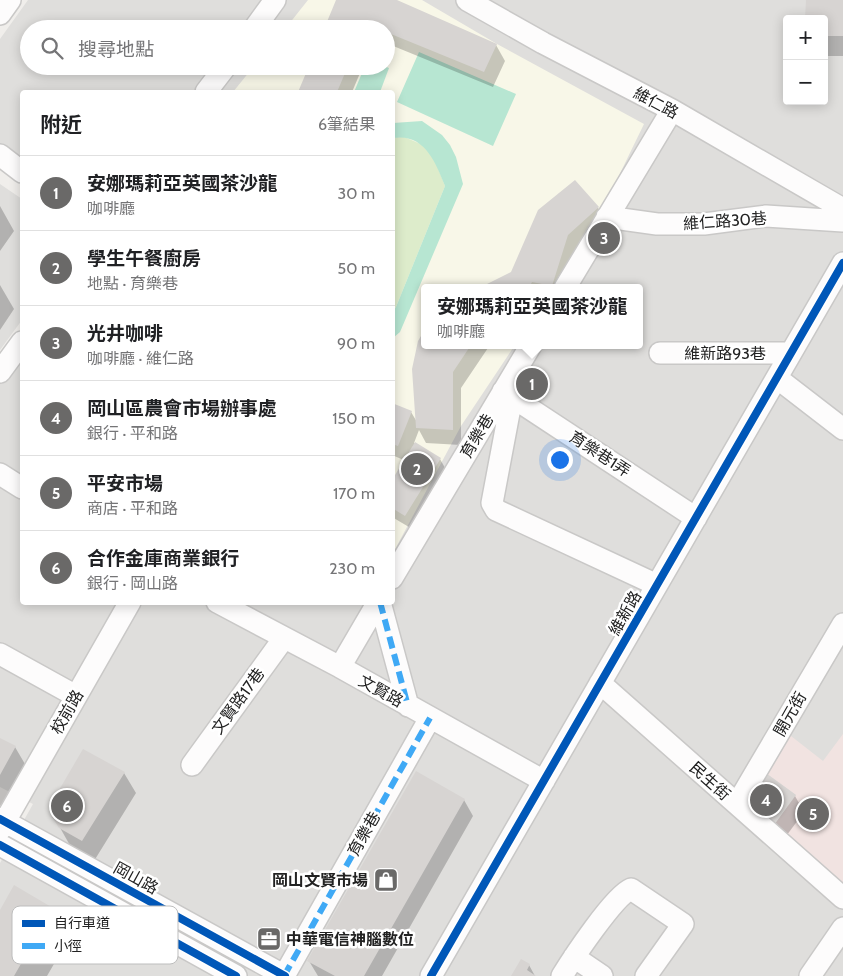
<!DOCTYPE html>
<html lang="zh-TW">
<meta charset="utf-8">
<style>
:root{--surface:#fff;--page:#f2f2f2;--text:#202124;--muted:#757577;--line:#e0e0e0;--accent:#6a6968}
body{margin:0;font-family:Cabin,"Noto Sans TC",sans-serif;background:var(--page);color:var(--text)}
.controls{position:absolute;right:15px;top:15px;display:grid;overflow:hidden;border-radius:5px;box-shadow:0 2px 12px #0003}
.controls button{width:45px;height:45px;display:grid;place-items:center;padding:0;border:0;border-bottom:1px solid var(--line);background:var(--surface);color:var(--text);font:25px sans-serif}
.you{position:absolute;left:559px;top:459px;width:18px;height:18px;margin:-12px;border:4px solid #fff;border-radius:50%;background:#1a73e8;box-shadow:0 0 0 8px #1a73e833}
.badge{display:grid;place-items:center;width:32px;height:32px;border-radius:50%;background:var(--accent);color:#fff;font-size:16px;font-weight:700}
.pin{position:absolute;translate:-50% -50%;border:2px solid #fff;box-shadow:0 1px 5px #0006}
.popup{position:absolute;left:421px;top:284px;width:222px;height:65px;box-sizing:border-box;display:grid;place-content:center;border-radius:5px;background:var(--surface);filter:drop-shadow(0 1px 4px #0005);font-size:16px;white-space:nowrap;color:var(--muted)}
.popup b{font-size:19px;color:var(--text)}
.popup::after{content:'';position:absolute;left:50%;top:100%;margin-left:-10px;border:10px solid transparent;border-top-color:var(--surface)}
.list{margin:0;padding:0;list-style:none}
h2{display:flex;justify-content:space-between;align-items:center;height:65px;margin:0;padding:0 20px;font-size:21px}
h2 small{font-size:16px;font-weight:400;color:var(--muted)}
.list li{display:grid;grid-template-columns:32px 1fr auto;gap:15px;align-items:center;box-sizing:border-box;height:75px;padding:0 20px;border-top:1px solid var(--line)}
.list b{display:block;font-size:19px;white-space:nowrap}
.list p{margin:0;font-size:16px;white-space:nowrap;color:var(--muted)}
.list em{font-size:16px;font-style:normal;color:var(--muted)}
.icon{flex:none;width:28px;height:28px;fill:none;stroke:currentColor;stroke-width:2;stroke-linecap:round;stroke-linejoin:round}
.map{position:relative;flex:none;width:843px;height:976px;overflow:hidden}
.search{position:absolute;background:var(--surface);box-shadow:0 2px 12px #0003;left:20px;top:20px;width:375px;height:55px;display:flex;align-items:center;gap:12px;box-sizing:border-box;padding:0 18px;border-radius:28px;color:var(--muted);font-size:19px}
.panel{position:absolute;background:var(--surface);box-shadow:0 2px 12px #0003;left:20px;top:90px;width:375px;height:515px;border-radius:5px}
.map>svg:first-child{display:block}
</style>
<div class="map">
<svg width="843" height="976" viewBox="0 0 843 976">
<rect width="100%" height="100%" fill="#f0eeeb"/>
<!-- residential -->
<path fill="#dfdedc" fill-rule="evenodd" d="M28,0H843V976H0V863L33,804L0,787V380L22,347V602H392V92H22V183L0,167V39ZM787,19H824V101H787ZM29,29H386V66H29ZM424,288H640V345H424Z
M0,184L22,199V320L0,350Z"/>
<!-- commercial -->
<path fill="#f1e3e1" d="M782,729L823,761L843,734V898L769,832L796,795L759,768Z"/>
<!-- education -->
<path fill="#f8f7e8" d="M308,0H422L497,44L644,124L610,194L551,288H424V345H515L461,426L393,553L392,92H233L254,66H386V29H285Z"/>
<!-- grass -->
<path fill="#ddeccb" d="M402,136L423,145L434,158L445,186L396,307L393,311V138Z"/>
<!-- pitch -->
<path fill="#b7e6d2" d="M419,52L516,94L493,146L397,102Z
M365,66H384L389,68L380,92H354Z
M422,121L442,135L450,145L456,157L463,184L400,332L393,338V311L396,307L445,186C435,161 424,133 393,138V123Z"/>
<!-- shadow -->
<path fill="#0003" d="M338,0H394L496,45L505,61L493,87L386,43V29H326Z
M807,0H843V56H824V19Z
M310,66H363L352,92H299Z
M574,182L598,208L607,223L565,288H482L512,273Z
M0,206L14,231L0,251Z
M0,285L14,309L0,330Z
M424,334V345H490L461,388V445L426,443L419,430L414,443L440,459L449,475L414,530L392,517V482L406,461L392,455V404L411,412L417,422L419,342Z
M504,345H527L523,352Z
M0,739L15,747L32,776L12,812L0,805Z
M84,751L124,773L136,793L94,861L72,849L54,817Z
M759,769L795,796L804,812L778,847Z
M416,773L464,800L473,816L382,976H318L309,961Z
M52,909L69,938L47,976H0V912Z
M529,965L535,976H512Z"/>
<!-- building -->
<path fill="#d7d4d2" d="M336,0H397L497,44L484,72L386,32V29H379L366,23L363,29H324Z
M806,0H843V36H824V19H805Z
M309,66H348L337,92H298Z
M575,180L599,207L568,235L552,286L532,282L529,288H479L511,272L538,210Z
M424,331V345H471L453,372V430L416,428L412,369L418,341Z
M392,403L412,411L398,446L392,444Z
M415,442L441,458L405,516L392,508V480Z
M0,738L16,746L0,775Z
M83,749L125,772L82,841L59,828L52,817V802Z
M759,768L796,795L769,832L737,804Z
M416,771L465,799L364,976H335L307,961Z
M14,885L53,908L14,976H0V910Z
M521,959L530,964L527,970L536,976H511Z"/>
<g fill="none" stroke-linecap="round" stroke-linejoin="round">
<defs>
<path id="minor" d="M467,0L543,43L672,110L843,209
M0,14L10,0
M254,29L275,0
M206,92L226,66
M0,155L22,172
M607,217L657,224H704L766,216L843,221
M565,288L672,110
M660,353H791
M0,372L22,342
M777,378L843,429
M503,391L696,518
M512,397L492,503L496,510L657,585
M0,474L22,488
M392,578L531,345
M217,602L340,667L544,781
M380,602L408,706
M0,654L76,696
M340,667L378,602
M600,683L843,898
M192,765L284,638
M737,804L843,624
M0,819L285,976
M0,830L130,602
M0,845L236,976
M574,957L602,976
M284,976L430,718
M431,976L843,263
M562,976C573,958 614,896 631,889L683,924L646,976
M810,976L843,928"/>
</defs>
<!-- minor casing -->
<use href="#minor" stroke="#c9c8c7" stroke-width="24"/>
<!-- minor -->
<use href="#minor" stroke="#fdfcfc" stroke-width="21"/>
<!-- quiet -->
<path stroke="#3fa9f5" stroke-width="6" stroke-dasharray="12 6" stroke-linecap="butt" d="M380,602L408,706
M284,976L430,718"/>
<defs>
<path id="cycleway" d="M0,819L285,976
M0,845L236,976
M431,976L843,263"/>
</defs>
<!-- cycleway casing -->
<use href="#cycleway" stroke="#fff" stroke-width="11"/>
<!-- cycleway -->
<use href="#cycleway" stroke="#0057b8" stroke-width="8"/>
</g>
<!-- icons -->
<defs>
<symbol id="shop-square" viewBox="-11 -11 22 22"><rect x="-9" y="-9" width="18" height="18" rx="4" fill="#6a6968" stroke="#fff"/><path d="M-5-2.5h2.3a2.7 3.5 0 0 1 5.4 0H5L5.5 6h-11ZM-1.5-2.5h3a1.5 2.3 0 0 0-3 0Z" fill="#fff"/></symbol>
<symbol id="office-square" viewBox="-11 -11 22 22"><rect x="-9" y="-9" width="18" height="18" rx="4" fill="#6a6968" stroke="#fff"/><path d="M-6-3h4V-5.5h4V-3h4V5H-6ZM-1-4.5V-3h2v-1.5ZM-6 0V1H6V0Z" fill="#fff"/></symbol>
</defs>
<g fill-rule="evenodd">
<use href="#shop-square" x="372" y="866" width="28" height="28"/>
<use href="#office-square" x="255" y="925" width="28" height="28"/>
</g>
<g text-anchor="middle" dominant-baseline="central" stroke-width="5" stroke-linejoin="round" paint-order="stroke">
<!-- street labels -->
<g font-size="16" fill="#222" stroke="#fff">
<text transform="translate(656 103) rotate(28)">維仁路</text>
<text transform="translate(725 221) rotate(-4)">維仁路30巷</text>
<text x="725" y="353">維新路93巷</text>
<text transform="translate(477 436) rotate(-59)">育樂巷</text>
<text transform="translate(600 454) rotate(33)">育樂巷1弄</text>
<text transform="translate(625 613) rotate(-60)">維新路</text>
<text transform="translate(381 691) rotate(29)">文賢路</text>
<text transform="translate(238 701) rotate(-54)">文賢路17巷</text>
<text transform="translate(67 712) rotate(-60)">校前路</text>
<text transform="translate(790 714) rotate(-60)">開元街</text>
<text transform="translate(710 781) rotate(42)">民生街</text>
<text transform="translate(364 834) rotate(-60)">育樂巷</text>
<text transform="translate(136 878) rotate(29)">岡山路</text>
</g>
<!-- poi labels -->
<g font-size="16" font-weight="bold" fill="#222" stroke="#fff" text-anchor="end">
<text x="368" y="880">岡山文賢市場</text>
<text x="286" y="939" text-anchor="start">中華電信神腦數位</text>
</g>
</g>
<!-- legend -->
<rect x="12" y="906" width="166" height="58" rx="8" fill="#fff" stroke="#bdbdbd" stroke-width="1"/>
<rect x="22" y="920" width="23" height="7" fill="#0057b8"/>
<rect x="22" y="943" width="23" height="6" fill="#3fa9f5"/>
<g font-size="14" fill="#222">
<text x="54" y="928">自行車道</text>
<text x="54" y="951">小徑</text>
</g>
</svg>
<div class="controls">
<button>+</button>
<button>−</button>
</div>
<div class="you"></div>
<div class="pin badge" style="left:532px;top:384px">1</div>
<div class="popup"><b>安娜瑪莉亞英國茶沙龍</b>咖啡廳</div>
<div class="pin badge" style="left:417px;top:469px">2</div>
<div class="pin badge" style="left:604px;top:238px">3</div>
<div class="pin badge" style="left:766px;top:800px">4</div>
<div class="pin badge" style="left:813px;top:814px">5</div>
<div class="pin badge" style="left:67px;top:806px">6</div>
<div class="search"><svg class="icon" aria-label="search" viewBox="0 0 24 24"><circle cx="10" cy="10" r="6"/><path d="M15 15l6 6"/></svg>搜尋地點</div>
<section class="panel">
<h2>附近<small>6筆結果</small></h2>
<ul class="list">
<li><span class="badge">1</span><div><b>安娜瑪莉亞英國茶沙龍</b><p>咖啡廳</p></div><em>30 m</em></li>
<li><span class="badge">2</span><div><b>學生午餐廚房</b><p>地點 · 育樂巷</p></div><em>50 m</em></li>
<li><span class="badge">3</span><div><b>光井咖啡</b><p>咖啡廳 · 維仁路</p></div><em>90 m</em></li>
<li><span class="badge">4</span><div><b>岡山區農會市場辦事處</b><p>銀行 · 平和路</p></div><em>150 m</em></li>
<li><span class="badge">5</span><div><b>平安市場</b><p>商店 · 平和路</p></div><em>170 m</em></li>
<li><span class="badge">6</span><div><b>合作金庫商業銀行</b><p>銀行 · 岡山路</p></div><em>230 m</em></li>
</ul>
</section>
</div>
